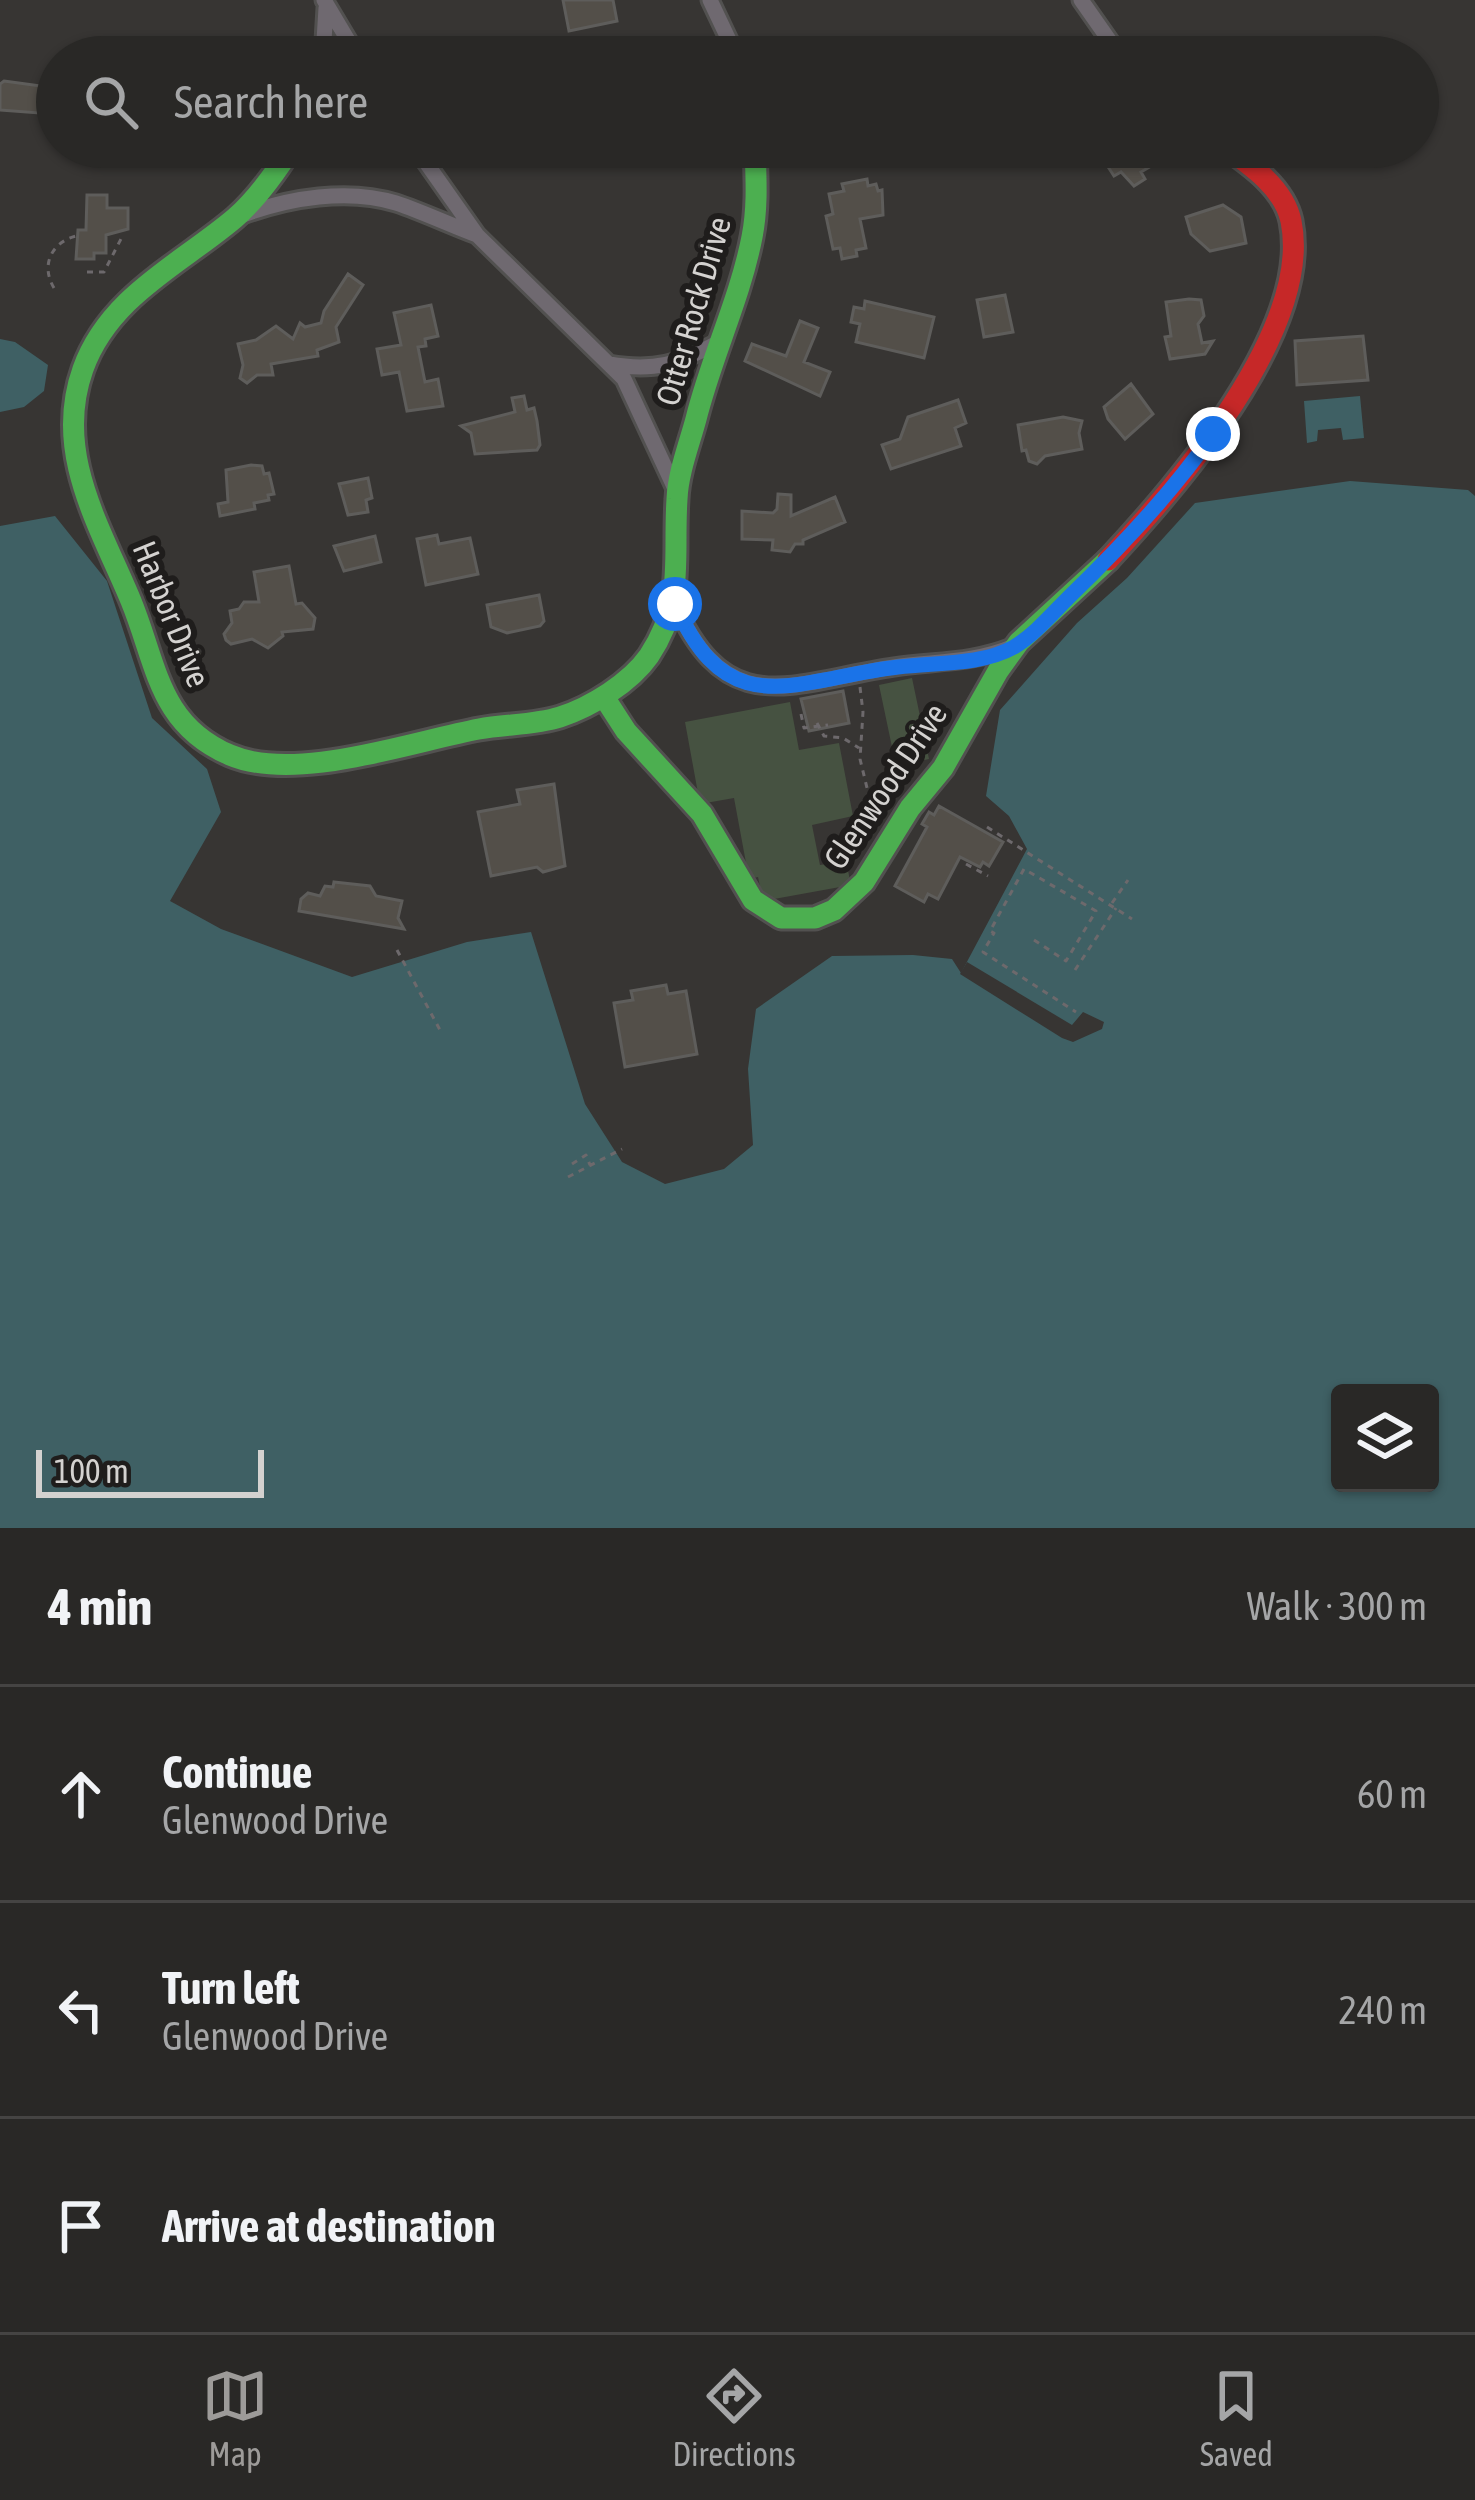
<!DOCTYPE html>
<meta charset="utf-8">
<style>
:root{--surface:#292826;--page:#353432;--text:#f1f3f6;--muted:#a5a6a7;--line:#454443;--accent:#9d9b99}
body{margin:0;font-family:"Asap Condensed",sans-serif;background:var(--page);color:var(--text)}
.controls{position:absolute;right:36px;bottom:36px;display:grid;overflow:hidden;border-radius:12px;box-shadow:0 3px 9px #0004}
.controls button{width:108px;height:108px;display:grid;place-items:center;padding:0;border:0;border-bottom:3px solid var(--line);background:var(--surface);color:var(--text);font:60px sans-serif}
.scale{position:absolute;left:36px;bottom:30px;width:228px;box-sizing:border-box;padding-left:12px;border:6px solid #d4d2d0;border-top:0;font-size:33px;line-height:42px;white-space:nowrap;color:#d4d2d0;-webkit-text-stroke:9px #1f1d1c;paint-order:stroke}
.stop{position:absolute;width:36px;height:36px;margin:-27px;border:9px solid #1a73e8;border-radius:50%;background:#fff}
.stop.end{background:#1a73e8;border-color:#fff;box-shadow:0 3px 12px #0008}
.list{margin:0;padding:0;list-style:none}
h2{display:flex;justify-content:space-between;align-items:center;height:156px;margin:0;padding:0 48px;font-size:51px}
h2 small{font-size:39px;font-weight:400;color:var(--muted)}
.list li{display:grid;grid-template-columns:78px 1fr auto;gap:36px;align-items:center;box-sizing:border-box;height:216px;padding:0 48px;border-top:3px solid var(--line)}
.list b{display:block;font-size:45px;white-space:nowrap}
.list p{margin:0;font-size:39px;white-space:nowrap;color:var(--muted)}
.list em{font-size:39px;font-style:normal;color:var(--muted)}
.icon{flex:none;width:66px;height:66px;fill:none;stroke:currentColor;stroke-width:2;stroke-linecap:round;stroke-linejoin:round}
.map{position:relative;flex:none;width:1475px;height:1528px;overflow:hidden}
.search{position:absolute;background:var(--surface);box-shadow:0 3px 9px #0004;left:36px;right:36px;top:36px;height:132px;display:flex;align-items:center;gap:30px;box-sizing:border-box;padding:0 42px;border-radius:66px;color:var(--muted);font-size:45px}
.sheet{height:804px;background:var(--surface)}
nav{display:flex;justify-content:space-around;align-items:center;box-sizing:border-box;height:168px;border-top:3px solid var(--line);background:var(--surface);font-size:33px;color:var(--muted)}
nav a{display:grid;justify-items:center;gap:6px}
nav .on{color:var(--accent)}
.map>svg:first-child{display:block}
</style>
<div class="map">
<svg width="1475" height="1528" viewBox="0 0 1475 1528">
<rect width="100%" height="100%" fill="#373533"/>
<!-- green -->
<path fill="#465241" d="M912,678L929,759L896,766L879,685Z
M790,702L799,750L839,743L853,816L812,825L820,865L846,861L851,885L763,901L758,877L749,879L734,798L700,804L685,722Z"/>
<!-- water -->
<path fill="#3f6064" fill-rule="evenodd" d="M0,339L15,342L48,365L44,391L24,407L0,412Z
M1360,396L1364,438L1343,440L1341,428L1318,430L1317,441L1307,443L1304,401Z
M1350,481L1468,490L1475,496V1528H0V526L55,516L107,581L152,718L207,769L221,812L170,901L221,929L352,977L467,942L531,932L585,1104L622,1162L665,1184L724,1169L753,1145L748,1069L756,1009L832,956L913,955L952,959L961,973L1027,849L1009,816L986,796L1000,710L1077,623L1127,578L1195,503ZM1340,1393H1430V1483H1340Z"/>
<!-- pier -->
<path fill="#373533" d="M967,962L1072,1025L1083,1012L1104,1022L1102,1029L1073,1042L1062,1038L960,974Z"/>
<!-- building -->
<path fill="#534f49" stroke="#5e5d5b" stroke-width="3" d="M563,0H613L617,21L569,31Z
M4,81L41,86L39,113L0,110V84Z
M1101,147H1138L1145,159L1158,162L1141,172L1145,179L1134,186L1121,172L1114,176L1101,156L1106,154Z
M867,179L868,186L876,184L878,191L882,190L883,215L860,219L866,248L856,250L857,256L842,259L840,248L833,249L826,216L833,214L829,194L844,191L842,184Z
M87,195H107V208H128V229L106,235V253H94V259H76L78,230H86Z
M1223,205L1241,217L1246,243L1210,251L1191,234L1186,217Z
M348,274L363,285L336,327L339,342L317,350L318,356L271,364L273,375H257L247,383L240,378L243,365L238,344L256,340L276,326L293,339L300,323L305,327L321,323L324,311Z
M1005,295L1013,332L984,337L977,300Z
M1189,299L1201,300L1204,316L1198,324L1202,343L1213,341L1205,354L1170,359L1165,337L1171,336L1166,302Z
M865,301L934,317L924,358L856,342L860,324L851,322L854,307L864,309Z
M431,305L438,336L425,339L426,346L418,347L425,382L438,379L443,406L407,411L399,372L382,375L377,349L401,345L394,313Z
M800,321L818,328L804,362L830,372L820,396L745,361L752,344L786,356Z
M1363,336L1368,380L1297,385L1295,341Z
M1131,384L1153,414L1125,439L1108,419L1104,407Z
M524,396L527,410L534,408L537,421L540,445L537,450L475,454L471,433L461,426L515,412L512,398Z
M958,400L966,423L955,428L961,446L891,469L882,445L900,439L908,417Z
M1063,417L1082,421L1079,433L1082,449L1045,456L1037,464L1029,461L1026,450L1022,451L1018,425Z
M251,465L262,466L264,474L269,473L274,494L268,495L269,500L254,503L255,509L220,516L218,504L228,502L226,470Z
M368,478L372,498L366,500L368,512L348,515L339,484Z
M778,494L791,495V516L835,497L845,522L803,540V544H795L790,552L772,550L773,540L742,539V511L773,513L777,509Z
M437,535L439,544L470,538L478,574L426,585L417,539Z
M375,536L381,562L344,571L334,546Z
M289,566L296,604L302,603L315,618L313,629L282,632L283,636L268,648L252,639L231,644L226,640L224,634L232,623L230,611L239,609L244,602H259L254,572Z
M539,595L544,621L540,626L507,633L491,627L487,605Z
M843,691L849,723L809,731L801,699Z
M554,784L565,866L543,872L537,867L491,876L478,812L520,804L517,790Z
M939,806L1003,842L989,866L983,862L980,867L960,857L938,899L928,894L924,902L895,886L927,827L922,824L929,812L934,815Z
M334,882L370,886L376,896L402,901L398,918L404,929L299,911L301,899L308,893L320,896L325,886L333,887Z
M666,985L668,994L686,991L697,1054L625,1067L614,1003L633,1000L631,991Z"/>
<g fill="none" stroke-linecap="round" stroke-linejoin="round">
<defs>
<path id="street" d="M324,0L358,57
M710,0L737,57
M1081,0L1121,57
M323,57L326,8
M415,147L477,235L624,379L677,493
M243,215C289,198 348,188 396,203C423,212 450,225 477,235
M609,364C655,372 678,364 719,342
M675,604C728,723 792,682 894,667C934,661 973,663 1012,647"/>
<path id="fast" d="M292,147C276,172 258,198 235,218C181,264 109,296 83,369C53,453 100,526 131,601C157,664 158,724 230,755C295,783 410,742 479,729C506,724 535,725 560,717C591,707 630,683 649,656C685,602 673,560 677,499C678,473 689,445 696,419C711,358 740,299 752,237C758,207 756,177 755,147
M604,697L626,731L702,814L753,900L781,918H815L834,910L864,882L910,808L943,768L998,671L1019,642L1108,560"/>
<path id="jam" d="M1108,560C1177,486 1313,329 1291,221C1284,188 1251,165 1225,147"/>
</defs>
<!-- street casing -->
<use href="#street" stroke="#525150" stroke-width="21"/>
<!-- fast casing -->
<use href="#fast" stroke="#525150" stroke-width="27"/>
<!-- jam casing -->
<use href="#jam" stroke="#525150" stroke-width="27"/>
<!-- path -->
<path stroke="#6d696c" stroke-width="3" stroke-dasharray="6 6" stroke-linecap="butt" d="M87,272H104L123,235
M54,288C39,263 54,239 81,235
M860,687L863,712L860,759L876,825
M801,714L804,728L828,725
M817,723L824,736L843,738L859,748
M987,827L1132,919
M966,864L988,876
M1112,903L1128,880
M1034,940L1066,961L1096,911L1024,869L990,931L994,933L983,952L1076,1012
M397,950L440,1030
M1075,970L1116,908
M572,1164L586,1155L590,1165
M568,1177L622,1149"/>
<!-- street -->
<use href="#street" stroke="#6f6970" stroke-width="15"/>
<!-- fast -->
<use href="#fast" stroke="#4caf50" stroke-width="21"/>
<!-- jam -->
<use href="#jam" stroke="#c62828" stroke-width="21"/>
</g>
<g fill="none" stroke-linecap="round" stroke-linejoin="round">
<!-- route -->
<path stroke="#1a73e8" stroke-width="15" d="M675,604C729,727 795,679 898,667C935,662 980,666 1014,647C1034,635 1052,614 1068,598C1121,547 1171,494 1213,434"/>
</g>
<g text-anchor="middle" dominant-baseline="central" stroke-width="12" stroke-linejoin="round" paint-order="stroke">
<!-- street labels -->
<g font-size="33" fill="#d4d2d0" stroke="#1f1d1c">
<text transform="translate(693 311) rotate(-74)">Otter Rock Drive</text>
<text transform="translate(172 614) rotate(68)">Harbor Drive</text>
<text transform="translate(885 786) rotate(-56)">Glenwood Drive</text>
</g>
</g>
</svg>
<div class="controls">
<button><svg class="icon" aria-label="layers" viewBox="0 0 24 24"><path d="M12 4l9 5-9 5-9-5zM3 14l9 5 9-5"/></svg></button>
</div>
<div class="scale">100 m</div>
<div class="stop" style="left:675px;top:604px"></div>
<div class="stop end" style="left:1213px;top:434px"></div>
<div class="search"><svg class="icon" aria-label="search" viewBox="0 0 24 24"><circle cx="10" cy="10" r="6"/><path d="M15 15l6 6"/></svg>Search here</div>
</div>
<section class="sheet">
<h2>4 min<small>Walk · 300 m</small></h2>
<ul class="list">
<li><svg class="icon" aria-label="ahead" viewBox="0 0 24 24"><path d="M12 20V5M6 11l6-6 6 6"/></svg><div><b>Continue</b><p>Glenwood Drive</p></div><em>60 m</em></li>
<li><svg class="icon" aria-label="left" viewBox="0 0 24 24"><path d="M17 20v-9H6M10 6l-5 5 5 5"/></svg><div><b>Turn left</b><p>Glenwood Drive</p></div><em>240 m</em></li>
<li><svg class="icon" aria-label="arrive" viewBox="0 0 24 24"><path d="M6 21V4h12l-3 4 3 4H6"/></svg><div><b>Arrive at destination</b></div></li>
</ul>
</section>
<nav>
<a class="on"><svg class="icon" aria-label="map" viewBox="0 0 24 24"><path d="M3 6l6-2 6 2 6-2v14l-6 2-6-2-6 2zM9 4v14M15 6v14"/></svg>Map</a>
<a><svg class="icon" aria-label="directions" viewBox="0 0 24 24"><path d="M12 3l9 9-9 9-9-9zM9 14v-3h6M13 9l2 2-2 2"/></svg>Directions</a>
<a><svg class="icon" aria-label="saved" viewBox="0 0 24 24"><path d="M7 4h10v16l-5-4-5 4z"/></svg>Saved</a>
</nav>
